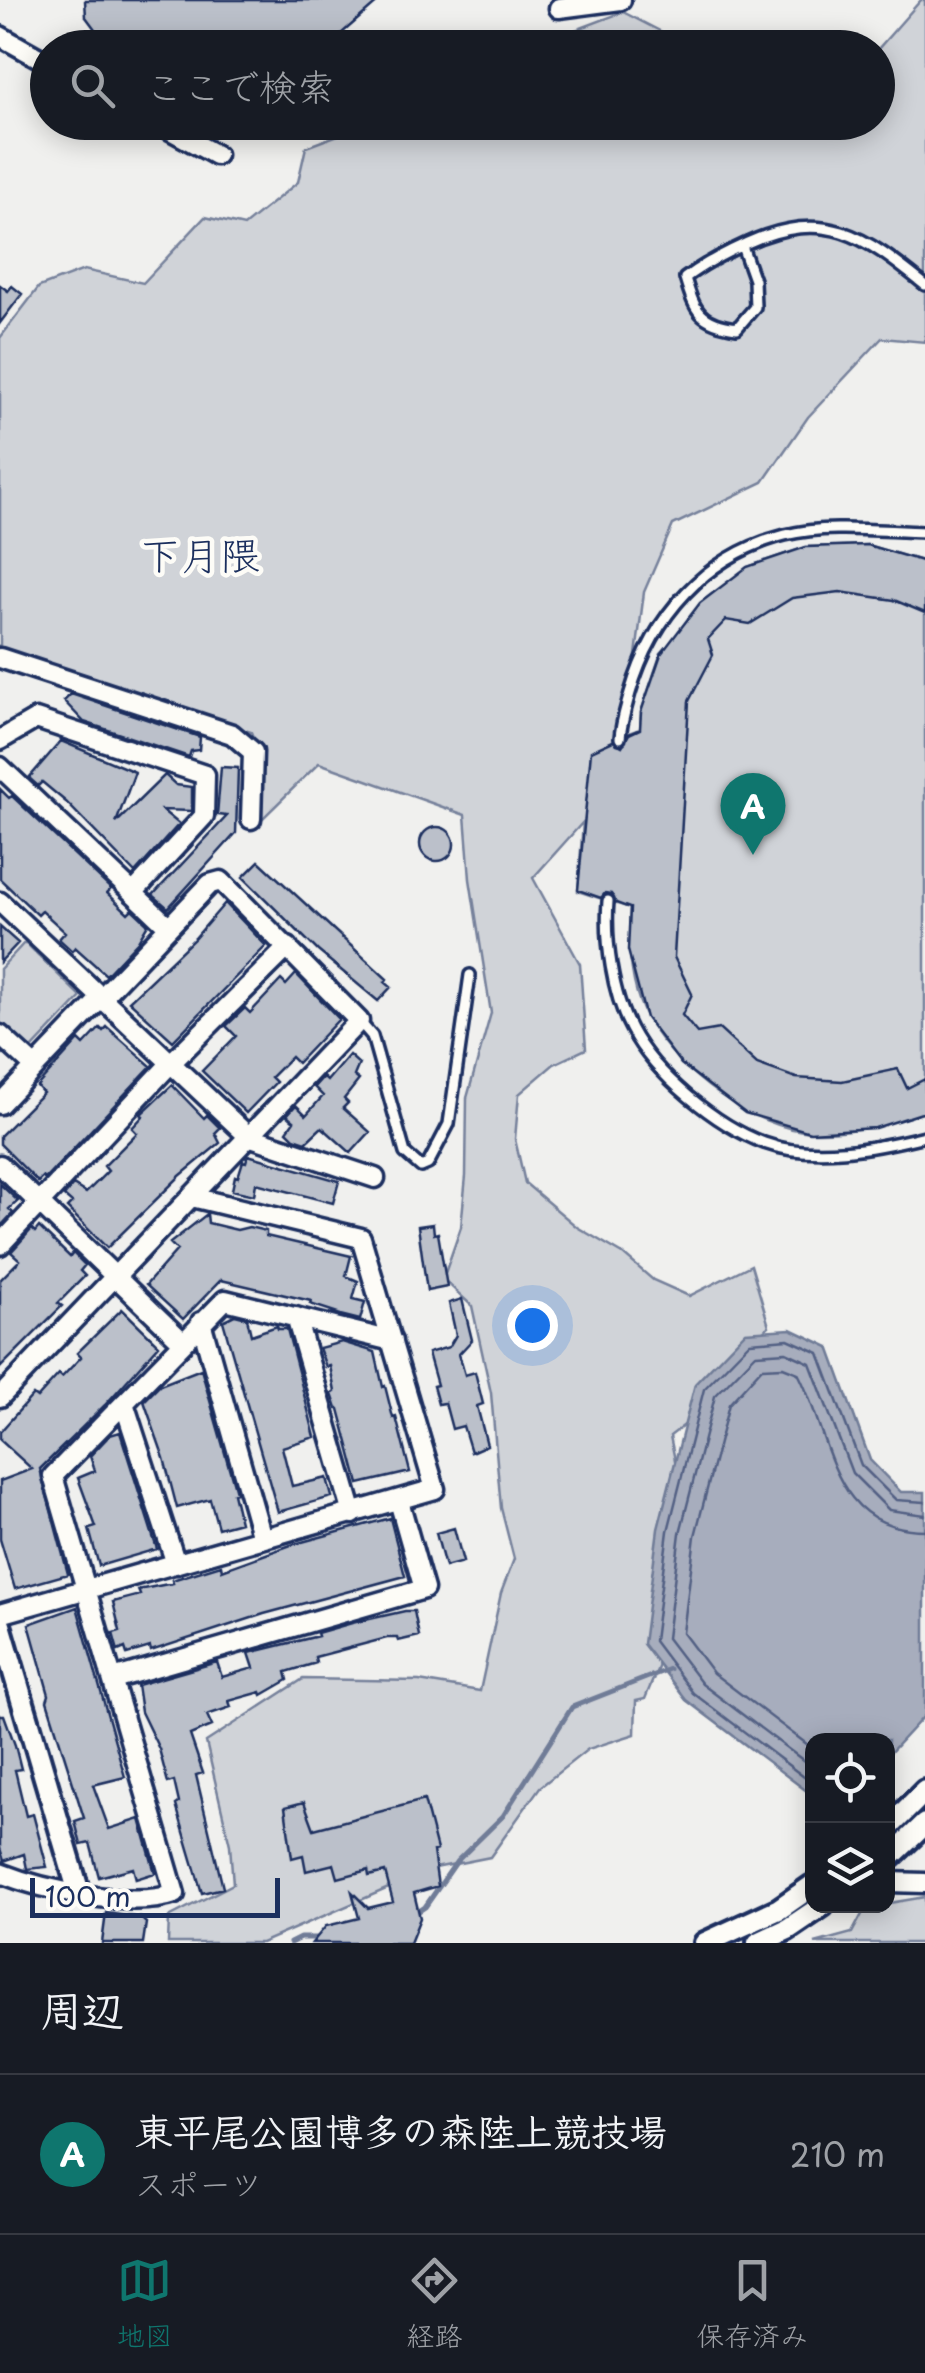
<!DOCTYPE html>
<html lang="ja">
<meta charset="utf-8">
<style>
:root{--surface:#171b24;--page:#20242c;--text:#f1f3f6;--muted:#9ea1a6;--line:#363941;--accent:#0f766e}
body{margin:0;font-family:"Playpen Sans","Klee One",sans-serif;background:var(--page);color:var(--text)}
.controls{position:absolute;right:30px;bottom:30px;display:grid;overflow:hidden;border-radius:20px;box-shadow:0 5px 25px #0003}
.controls button{width:90px;height:90px;display:grid;place-items:center;padding:0;border:0;border-bottom:2px solid var(--line);background:var(--surface);color:var(--text);font:50px sans-serif}
.scale{position:absolute;left:30px;bottom:25px;width:250px;box-sizing:border-box;padding-left:10px;border:5px solid #1b2f5e;border-top:0;font-size:28px;line-height:35px;white-space:nowrap;color:#1b2f5e;-webkit-text-stroke:8px #fdfcf7;paint-order:stroke}
.you{position:absolute;left:532px;top:1325px;width:35px;height:35px;margin:-25px;border:8px solid #fff;border-radius:50%;background:#1a73e8;box-shadow:0 0 0 15px #1a73e833}
.badge{display:grid;place-items:center;width:65px;height:65px;border-radius:50%;background:var(--accent);color:#fff;font-size:32px;font-weight:700}
.pin{position:absolute;translate:-50% -82px;filter:drop-shadow(0 2px 5px #0008)}
.pin::after{content:'';position:absolute;top:52px;width:35px;height:30px;background:inherit;clip-path:polygon(0 0,100% 0,50% 100%)}
.list{margin:0;padding:0;list-style:none}
h2{display:flex;justify-content:space-between;align-items:center;height:130px;margin:0;padding:0 40px;font-size:42px}
h2 small{font-size:32px;font-weight:400;color:var(--muted)}
.list li{display:grid;grid-template-columns:65px 1fr auto;gap:30px;align-items:center;box-sizing:border-box;height:160px;padding:0 40px;border-top:2px solid var(--line)}
.list b{display:block;font-size:38px;white-space:nowrap}
.list p{margin:0;font-size:32px;white-space:nowrap;color:var(--muted)}
.list em{font-size:32px;font-style:normal;color:var(--muted)}
.icon{flex:none;width:55px;height:55px;fill:none;stroke:currentColor;stroke-width:2;stroke-linecap:round;stroke-linejoin:round}
.map{position:relative;flex:none;width:925px;height:1943px;overflow:hidden}
.search{position:absolute;background:var(--surface);box-shadow:0 5px 25px #0003;left:30px;right:30px;top:30px;height:110px;display:flex;align-items:center;gap:25px;box-sizing:border-box;padding:0 35px;border-radius:55px;color:var(--muted);font-size:38px}
.sheet{height:290px;background:var(--surface)}
nav{display:flex;justify-content:space-around;align-items:center;box-sizing:border-box;height:140px;border-top:2px solid var(--line);background:var(--surface);font-size:28px;color:var(--muted)}
nav a{display:grid;justify-items:center;gap:5px}
nav .on{color:var(--accent)}
.map>svg:first-child{display:block}
</style>
<div class="map">
<svg width="925" height="1943" viewBox="0 0 925 1943">
<rect width="100%" height="100%" fill="#f0f0ee"/>
<filter id="ink" filterUnits="userSpaceOnUse"><feTurbulence type="fractalNoise" baseFrequency=".01" numOctaves="2"/><feDisplacementMap in="SourceGraphic" scale="20" xChannelSelector="R" yChannelSelector="G"/><feConvolveMatrix kernelMatrix="1 2 1 2 8 2 1 2 1" color-interpolation-filters="sRGB"/></filter>
<g filter="url(#ink)">
<!-- green -->
<path fill="#d0d3d8" stroke="#76819b" stroke-width="2.5" d="M921,0H925V342L882,338L808,417L763,482L673,525L644,592L626,734L640,729L641,712L661,653L747,567L806,547L867,545L925,562V1112C888,1124 853,1133 813,1132C753,1129 677,1071 648,1020C630,989 628,943 630,908L578,891L583,822L533,878L580,964L586,1049L554,1064L519,1094L515,1139L525,1183L577,1227L623,1254L653,1280L689,1296L751,1265L769,1326L719,1370L700,1413L670,1436L684,1504L664,1653L645,1699L636,1701L635,1734L588,1749L540,1787L490,1857L435,1868L261,1943H168L169,1917L233,1884L230,1845L206,1742L303,1679L419,1681L480,1691L501,1593L514,1559L501,1508L491,1393L472,1306L443,1279L461,1227L466,1176L467,1098L491,1013L470,879L465,815L319,763L257,824L259,752L251,732L49,668L0,649V338L39,287L84,270L143,283L205,217L244,226L298,182L306,147L370,123L777,122L787,135L801,123L878,122V49Z
M623,12L691,47H437L465,27L557,37Z
M25,942L81,997L30,1051L0,1023V969Z
M925,1897V1943H815L852,1933L866,1907Z"/>
<!-- water -->
<path fill="#a7adbd" stroke="#6f7b97" stroke-width="2.5" d="M791,1329L829,1347L870,1460L901,1492H925V1715L888,1755V1740H812V1795L686,1700L643,1644L658,1529L695,1384L745,1332Z"/>
<g fill="none" stroke-linecap="round" stroke-linejoin="round">
<!-- shore -->
<path stroke="#536184" stroke-width="2.5" d="M812,1748L713,1673L683,1633L695,1536L729,1404L762,1368L783,1367L798,1373C832,1437 829,1530 925,1530
M812,1767L702,1684L667,1638L680,1533L715,1396L756,1354L786,1352L810,1363L852,1473L889,1510L925,1515
M812,1783L693,1693L654,1641L668,1531L704,1389L750,1342L788,1339L819,1353L861,1465L896,1500L925,1502"/>
<!-- stream -->
<path stroke="#6f7b97" stroke-width="5" d="M416,1913L425,1907L457,1861L503,1816L572,1707L669,1669
M290,1943L300,1938H320"/>
</g>
<!-- building -->
<path fill="#bbc0ca" stroke="#1b2f5e" stroke-width="2.5" d="M85,0H380L325,48H109L86,17Z
M0,285L8,291L12,286L22,294L0,323Z
M867,545L925,562V613L894,600L840,592L792,598L750,624L726,620L708,639L713,655L689,701L674,957L692,994L682,1015L697,1033L719,1029L757,1064L796,1078L842,1081L898,1069L907,1088L925,1079V1112L875,1128L810,1132L745,1113L681,1064L646,1018L628,950L630,908L616,903L611,894L605,893L601,898L578,890L591,751L613,741L622,746L629,734L640,729L641,712L661,654L700,603L747,567L806,547Z
M71,694L200,737L199,750L191,751L189,757L84,722L64,701Z
M61,741L135,772L116,823L165,775L176,785L192,787V811L162,810L179,824L135,873L66,802L42,782L38,786L29,778Z
M221,767L238,768L236,833L168,908L153,895L227,816L217,815Z
M0,789L9,798L12,796L111,889L107,893L128,913L132,909L148,924L138,941L106,975L75,947L72,951L59,939L65,932L42,911L38,915L0,879Z
M420 844a17 17 0 1 1 34 0a17 17 0 1 1-34 0Z
M259,861L387,979L385,982L391,987L378,1001L318,951L243,877Z
M225,903L266,946L173,1041L129,1001L195,938Z
M0,927L18,943L0,962Z
M296,974L339,1019L297,1063L291,1057L271,1077L276,1082L246,1113L202,1071L236,1036L226,1026L245,1008L250,1013L281,980L286,985Z
M107,1027L151,1066L45,1179L43,1177L38,1182L0,1144V1136L43,1093L37,1086L79,1040L84,1045L100,1028L103,1031Z
M349,1055L359,1064L354,1076L359,1080L344,1099L348,1103L343,1108L370,1132L351,1153L322,1127L306,1142L294,1138L287,1131L294,1121L287,1115L296,1105L306,1115L323,1096L314,1087L323,1077L327,1081Z
M172,1085L204,1118L207,1115L220,1128L215,1133L220,1143L180,1176L107,1248L67,1208L72,1203L64,1196L73,1185L86,1193L108,1171L104,1166L137,1133L132,1128L143,1116L141,1114Z
M248,1155L339,1181L333,1203L256,1183L254,1195L232,1190L235,1176L238,1177L243,1161L246,1162Z
M0,1184L18,1201L9,1209L13,1213L0,1227Z
M207,1214L208,1223L237,1230L249,1227L266,1231V1236L351,1256L346,1276L358,1281L353,1299L365,1302L360,1320L332,1313L335,1312L310,1304L311,1301L221,1280L183,1319L146,1285L177,1250L170,1243Z
M433,1224L434,1234L438,1233L447,1287L427,1291L418,1226Z
M39,1227L70,1257L73,1253L85,1265L80,1271L85,1276L58,1303L62,1306L0,1368V1280L20,1260L11,1252L32,1229L35,1232Z
M462,1299L472,1340L459,1354L465,1375L475,1372L483,1404L477,1406L487,1445L471,1452L463,1426L452,1429L445,1403L438,1404L433,1386L437,1385L428,1353L449,1347L456,1335L449,1303Z
M122,1309L159,1345L105,1405L40,1469L68,1574L15,1589L0,1539V1481L32,1469L0,1440V1432L33,1395L37,1398L59,1374L62,1377L81,1357L77,1353Z
M235,1315L247,1318L251,1335L277,1326L278,1329H287L315,1437L282,1447L292,1486L327,1478L332,1497L278,1512L223,1321Z
M342,1342L375,1352L383,1387L385,1386L393,1418L396,1417L410,1472L359,1484L339,1409H337L332,1394L335,1392L330,1366L326,1367L319,1348Z
M201,1369L236,1492L233,1493L240,1522L218,1528L210,1499L177,1508L164,1458L144,1401L160,1385Z
M120,1432L157,1549L99,1566L89,1529L96,1527L78,1478L95,1471L90,1456L110,1435Z
M390,1518L405,1576L264,1614L151,1651L150,1647L127,1654L125,1648L118,1651L113,1633L120,1631L113,1602L140,1595L138,1590L173,1583L172,1580L221,1565L222,1570L291,1545Z
M454,1528L463,1562L445,1567L436,1533Z
M77,1607L125,1777L93,1785L109,1829L140,1819L155,1873L136,1879L133,1868L99,1877L90,1843L81,1845L75,1821L84,1818L47,1701L49,1695L29,1624Z
M405,1611H414L419,1636L398,1641L397,1638H387L315,1657L316,1663L286,1672L288,1680L262,1695L261,1692L229,1701L231,1707L207,1715L212,1726L190,1735L203,1773L196,1775L223,1888L202,1893L176,1805L179,1803L174,1781L168,1783L159,1749L141,1712L137,1685L217,1662L222,1677L254,1668L249,1653L318,1636L317,1633L352,1623Z
M0,1715H4L15,1745L21,1769L15,1770L26,1816L33,1814L47,1867L27,1869L24,1854L4,1861L0,1848Z
M424,1800L437,1850L433,1851L438,1886L414,1893L420,1918L410,1943H312L326,1926L359,1918L352,1892L368,1908L393,1902L385,1872L369,1876L368,1870L338,1878L334,1864L306,1871L303,1855L292,1858L285,1807L304,1802L314,1829Z
M106,1913L141,1918L146,1923L143,1943H102Z"/>
<g fill="none" stroke-linecap="round" stroke-linejoin="round">
<defs>
<path id="service" d="M742,246L754,280L755,307L737,328C700,323 695,312 685,278C705,263 725,253 747,243C826,208 863,235 925,285
M620,738C621,723 626,708 630,693C652,616 706,555 785,535C829,524 880,531 925,532
M608,901C605,940 612,994 631,1029C655,1075 716,1125 764,1143C813,1161 876,1148 925,1136
M359,1021L372,1036L405,1153L421,1167L428,1164L449,1124L470,975"/>
<path id="minor" d="M559,8L621,0
M0,36L48,63
M156,122L216,155
M0,658L232,734L253,752L251,819
M0,740L36,719L205,775L204,816L133,893
M0,767L169,927
M0,902L248,1136L375,1178
M0,1035L35,1067
M0,1104L210,884L221,881L359,1021L0,1397
M0,1165L183,1342
M0,1245L170,1064L288,947
M296,1317L353,1514
M201,1322L262,1538
M124,1403L176,1564
M0,1614L435,1489L361,1238L192,1197
M113,1679L424,1589L399,1501
M0,1873C43,1890 131,1909 175,1894L53,1476L225,1300L392,1341
M888,1882L925,1883"/>
<path id="tertiary" d="M0,1625L79,1893
M888,1828L925,1791
M888,1859L925,1824
M705,1943L779,1909L812,1886
M758,1943L788,1929L822,1906"/>
</defs>
<!-- service casing -->
<use href="#service" stroke="#1b2f5e" stroke-width="16"/>
<!-- minor casing -->
<use href="#minor" stroke="#1b2f5e" stroke-width="25"/>
<!-- tertiary casing -->
<use href="#tertiary" stroke="#1b2f5e" stroke-width="28"/>
<!-- service -->
<use href="#service" stroke="#fdfcf7" stroke-width="9"/>
<!-- minor -->
<use href="#minor" stroke="#fdfcf7" stroke-width="18"/>
<!-- tertiary -->
<use href="#tertiary" stroke="#fdfcf7" stroke-width="20"/>
</g>
</g>
<g text-anchor="middle" dominant-baseline="central" stroke-width="9" stroke-linejoin="round" paint-order="stroke">
<!-- quarter labels -->
<g font-size="40" fill="#1b2f5e" stroke="#fdfcf7">
<text x="200" y="553">下月隈</text>
</g>
</g>
</svg>
<div class="controls">
<button><svg class="icon" aria-label="locate" viewBox="0 0 24 24"><circle cx="12" cy="12" r="6"/><path d="M12 2v4M12 18v4M2 12h4M18 12h4"/></svg></button>
<button><svg class="icon" aria-label="layers" viewBox="0 0 24 24"><path d="M12 4l9 5-9 5-9-5zM3 14l9 5 9-5"/></svg></button>
</div>
<div class="scale">100 m</div>
<div class="you"></div>
<div class="pin badge" style="left:753px;top:855px">A</div>
<div class="search"><svg class="icon" aria-label="search" viewBox="0 0 24 24"><circle cx="10" cy="10" r="6"/><path d="M15 15l6 6"/></svg>ここで検索</div>
</div>
<section class="sheet">
<h2>周辺<small></small></h2>
<ul class="list">
<li><span class="badge">A</span><div><b>東平尾公園博多の森陸上競技場</b><p>スポーツ</p></div><em>210 m</em></li>
</ul>
</section>
<nav>
<a class="on"><svg class="icon" aria-label="map" viewBox="0 0 24 24"><path d="M3 6l6-2 6 2 6-2v14l-6 2-6-2-6 2zM9 4v14M15 6v14"/></svg>地図</a>
<a><svg class="icon" aria-label="directions" viewBox="0 0 24 24"><path d="M12 3l9 9-9 9-9-9zM9 14v-3h6M13 9l2 2-2 2"/></svg>経路</a>
<a><svg class="icon" aria-label="saved" viewBox="0 0 24 24"><path d="M7 4h10v16l-5-4-5 4z"/></svg>保存済み</a>
</nav>
